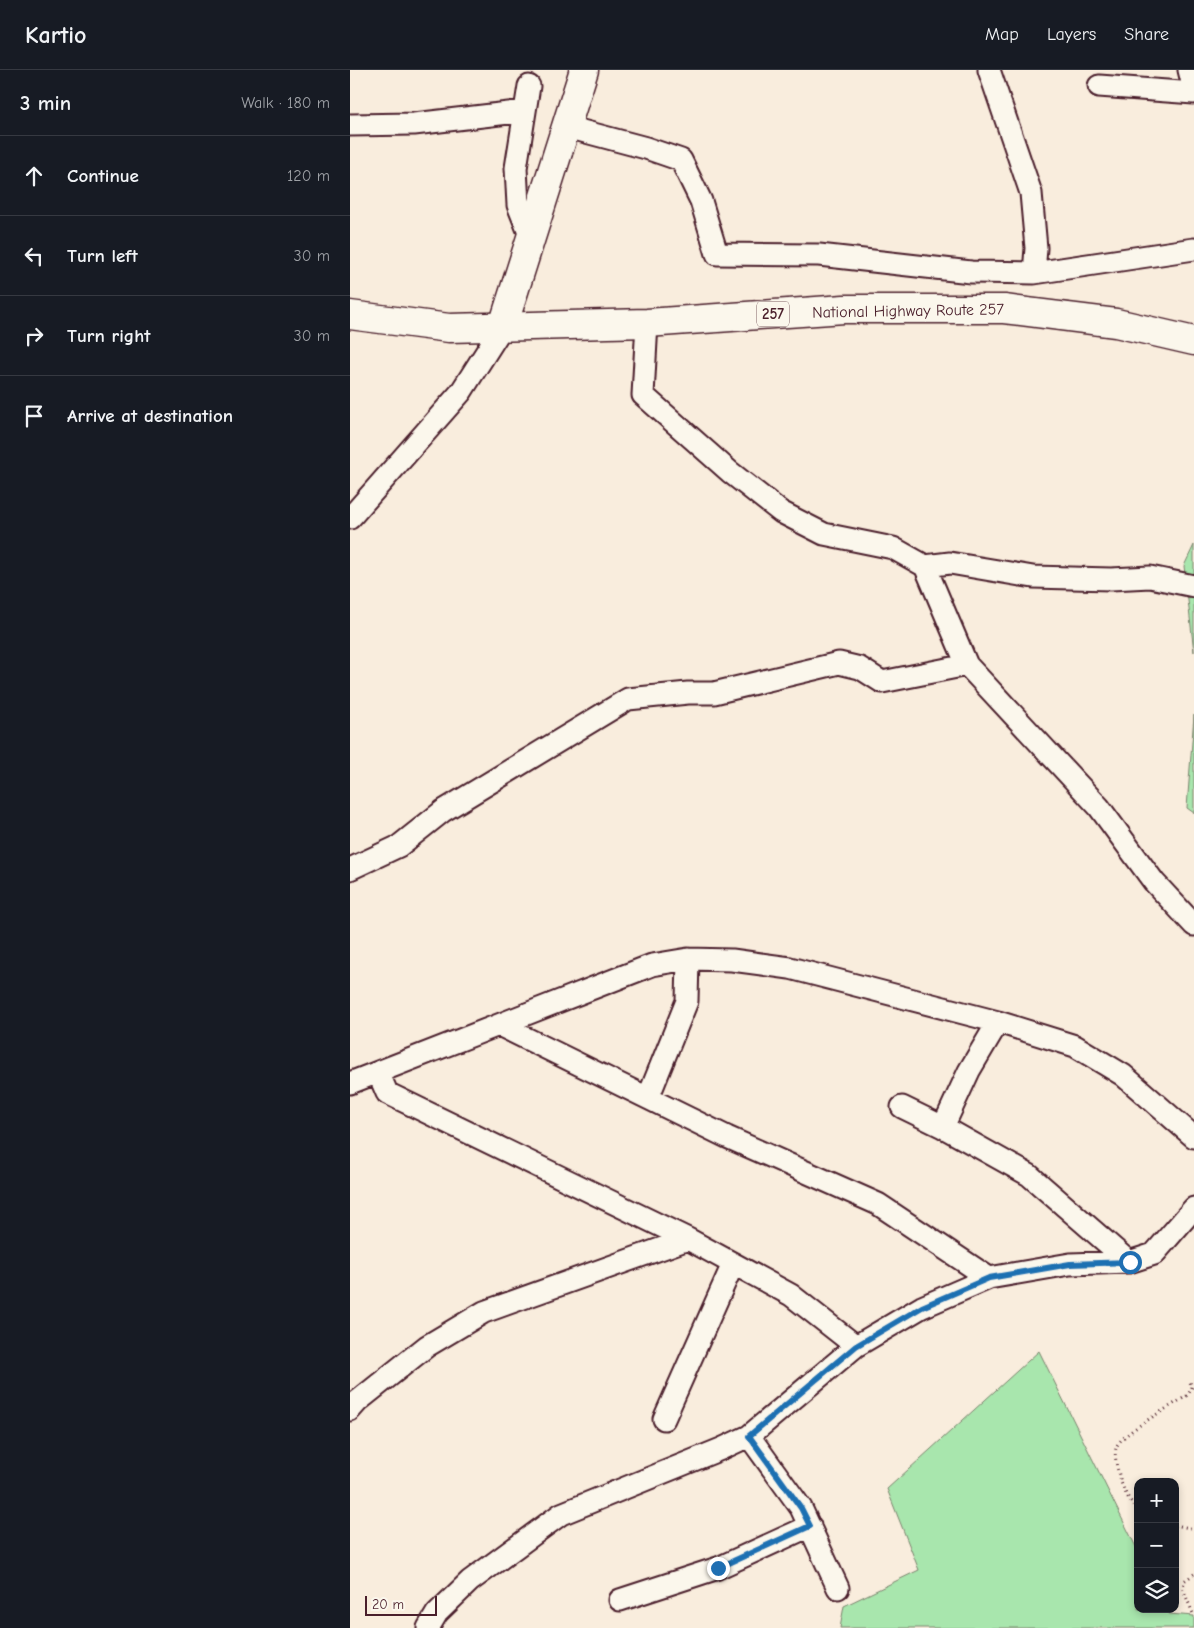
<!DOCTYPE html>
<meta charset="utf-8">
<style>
:root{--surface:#171b24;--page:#20242c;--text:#f1f3f6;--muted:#9ea1a6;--line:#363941}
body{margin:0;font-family:"Comic Neue",sans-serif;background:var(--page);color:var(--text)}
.controls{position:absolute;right:15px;bottom:15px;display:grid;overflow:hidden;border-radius:10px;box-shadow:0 2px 8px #0003}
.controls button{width:45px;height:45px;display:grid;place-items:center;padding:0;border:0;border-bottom:1px solid var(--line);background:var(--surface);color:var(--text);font:25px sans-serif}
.scale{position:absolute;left:15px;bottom:12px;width:72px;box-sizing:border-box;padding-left:5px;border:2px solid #4a1f2b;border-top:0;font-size:14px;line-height:18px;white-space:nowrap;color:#4a1f2b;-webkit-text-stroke:4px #fbf7ec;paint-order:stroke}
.stop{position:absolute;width:15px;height:15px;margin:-11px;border:4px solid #1f6fb2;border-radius:50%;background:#fff}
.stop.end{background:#1f6fb2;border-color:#fff;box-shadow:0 1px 5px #0008}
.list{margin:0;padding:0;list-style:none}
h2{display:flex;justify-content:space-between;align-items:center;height:65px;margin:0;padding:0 20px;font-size:21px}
h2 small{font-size:16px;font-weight:400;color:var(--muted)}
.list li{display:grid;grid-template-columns:32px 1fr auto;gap:15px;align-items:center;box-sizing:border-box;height:80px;padding:0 20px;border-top:1px solid var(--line)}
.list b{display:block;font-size:19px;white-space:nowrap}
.list em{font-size:16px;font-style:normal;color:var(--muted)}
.icon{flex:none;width:28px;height:28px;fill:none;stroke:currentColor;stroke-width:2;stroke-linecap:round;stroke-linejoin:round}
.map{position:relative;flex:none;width:844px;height:1558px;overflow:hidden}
header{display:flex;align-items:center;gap:30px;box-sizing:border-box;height:70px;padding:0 25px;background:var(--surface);border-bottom:1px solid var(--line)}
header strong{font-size:24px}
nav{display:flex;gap:28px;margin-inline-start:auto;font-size:18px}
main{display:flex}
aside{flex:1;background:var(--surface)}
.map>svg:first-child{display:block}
</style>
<header>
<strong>Kartio</strong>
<nav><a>Map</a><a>Layers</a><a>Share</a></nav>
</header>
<main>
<aside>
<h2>3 min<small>Walk · 180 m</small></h2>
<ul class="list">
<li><svg class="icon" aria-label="ahead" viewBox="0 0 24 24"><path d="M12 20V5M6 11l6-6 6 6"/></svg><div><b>Continue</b></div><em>120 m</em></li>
<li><svg class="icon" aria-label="left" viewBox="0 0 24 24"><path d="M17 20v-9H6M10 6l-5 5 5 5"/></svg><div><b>Turn left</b></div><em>30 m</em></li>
<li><svg class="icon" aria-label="right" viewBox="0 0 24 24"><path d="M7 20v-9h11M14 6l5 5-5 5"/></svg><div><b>Turn right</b></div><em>30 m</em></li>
<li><svg class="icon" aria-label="arrive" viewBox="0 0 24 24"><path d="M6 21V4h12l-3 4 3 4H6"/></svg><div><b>Arrive at destination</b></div></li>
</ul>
</aside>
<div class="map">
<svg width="844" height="1558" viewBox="0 0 844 1558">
<rect width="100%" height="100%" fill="#f9eddd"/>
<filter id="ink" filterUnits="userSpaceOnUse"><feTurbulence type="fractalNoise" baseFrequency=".02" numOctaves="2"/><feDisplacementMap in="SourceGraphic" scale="10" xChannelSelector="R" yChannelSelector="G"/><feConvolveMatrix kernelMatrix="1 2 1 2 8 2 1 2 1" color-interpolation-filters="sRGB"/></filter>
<g filter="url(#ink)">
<!-- green -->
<path fill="#a8e6ad" stroke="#79826c" d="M844,475V582L834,496Z
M844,645V743L837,738Z
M689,1281L788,1481V1539H817L819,1544L844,1546V1558H490L494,1536L569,1500L537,1419Z"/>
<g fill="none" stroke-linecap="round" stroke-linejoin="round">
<defs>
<path id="street" d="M639,0L681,123L686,178L684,203
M839,0L844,20
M179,16L166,98L168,135L181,168
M749,16L844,23
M0,55L64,54L175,41
M217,57L296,78L331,90L351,131L367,184L469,185L621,202L684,203L844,179
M297,253L293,325L380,402L431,442L474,464L543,478L575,496L617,595L749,737L804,812L844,855
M0,448L111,322L153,256
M575,496L600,493L683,507L761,509L800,507L844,516
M0,799L49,776L93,741L278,629L338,623H364L489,593L510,598L532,612L617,595
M149,955L377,1067L528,1134L639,1208
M28,1002L37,1023L338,1169L441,1225L506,1276
M0,1013L302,895L338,889L382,890L440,898L648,952L725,976L773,1005L844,1067
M298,1028L337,931L338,889
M552,1037L593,1057L679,1105L779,1192
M593,1057L619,1001L648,952
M0,1340L8,1331L77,1276L134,1242L338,1169
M314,1349L383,1194
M399,1366L451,1438L488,1518
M270,1530L368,1498L460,1456
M78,1558L87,1543L120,1511L211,1444L371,1379L399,1366L506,1276L572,1237L639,1208L720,1194L779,1192L804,1184L844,1138"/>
<path id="secondary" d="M153,256L234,0"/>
<path id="highway" d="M0,245L99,258L297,253L494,239H654L766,253L844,271"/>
</defs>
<!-- street casing -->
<use href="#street" stroke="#4a1f2b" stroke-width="25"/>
<!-- secondary casing -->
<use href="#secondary" stroke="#4a1f2b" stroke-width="31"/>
<!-- highway casing -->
<use href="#highway" stroke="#4a1f2b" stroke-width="31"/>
<!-- path -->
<path stroke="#4a1f2b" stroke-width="3" stroke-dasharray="1 4" stroke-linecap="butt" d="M788,1439C778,1431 772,1417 769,1405C767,1397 764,1386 766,1378C770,1363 824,1335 838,1325L842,1317L839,1310
M825,1455L844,1459
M844,1504L834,1511L833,1519L844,1546"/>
<!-- street -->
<use href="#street" stroke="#fbf7ec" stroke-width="21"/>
<!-- secondary -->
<use href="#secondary" stroke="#fbf7ec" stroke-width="28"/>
<!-- highway -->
<use href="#highway" stroke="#fbf7ec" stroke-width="28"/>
</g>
</g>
<g fill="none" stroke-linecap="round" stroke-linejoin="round" filter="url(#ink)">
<!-- route -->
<path stroke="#1f6fb2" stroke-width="6" d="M368,1498L460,1456L451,1438L399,1366L506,1276L572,1237L639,1208L720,1194L780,1192"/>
</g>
<g text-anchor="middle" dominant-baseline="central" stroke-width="4.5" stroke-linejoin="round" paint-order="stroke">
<!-- shield labels -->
<rect fill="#fbf7ec" stroke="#7f6065" stroke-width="1" x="407" y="231.5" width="32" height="25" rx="4"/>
<g font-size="15" font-weight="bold" fill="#4a1f2b">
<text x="423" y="244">257</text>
</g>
<!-- street labels -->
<g font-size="16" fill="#4a1f2b" stroke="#fbf7ec">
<text transform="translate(558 241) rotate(-1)">National Highway Route 257</text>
</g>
</g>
</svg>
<div class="controls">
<button>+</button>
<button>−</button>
<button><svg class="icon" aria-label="layers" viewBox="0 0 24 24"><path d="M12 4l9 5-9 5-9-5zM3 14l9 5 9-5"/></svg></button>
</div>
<div class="scale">20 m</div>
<div class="stop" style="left:780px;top:1192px"></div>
<div class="stop end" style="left:368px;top:1498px"></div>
</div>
</main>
